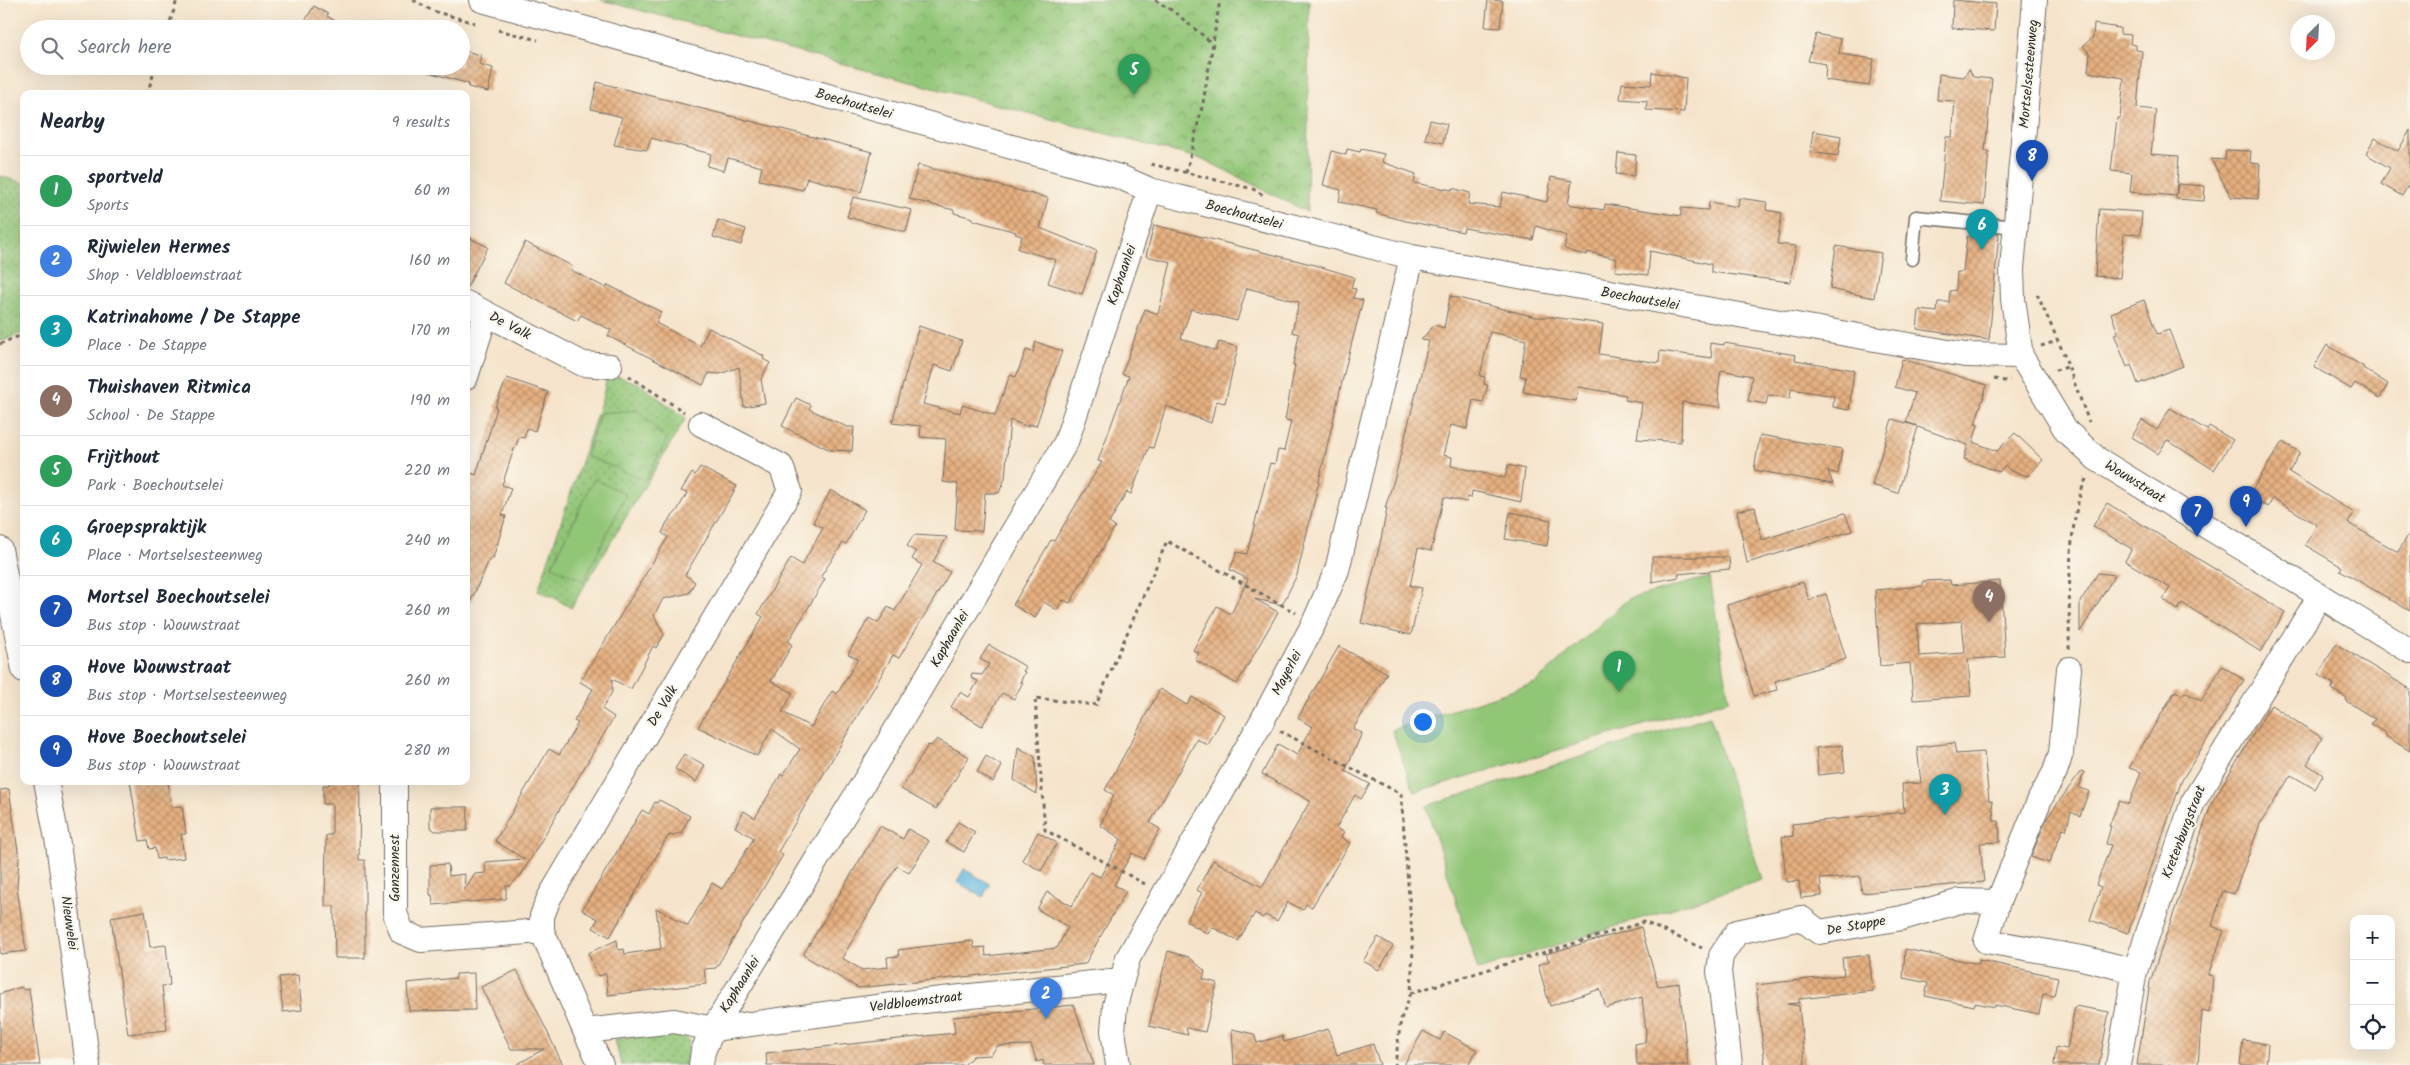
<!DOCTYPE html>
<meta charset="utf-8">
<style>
:root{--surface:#fff;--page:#f6f6f7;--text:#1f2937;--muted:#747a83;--line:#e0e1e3;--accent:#111827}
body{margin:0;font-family:Kalam,sans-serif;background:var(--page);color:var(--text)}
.controls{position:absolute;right:15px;bottom:15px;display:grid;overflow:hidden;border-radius:10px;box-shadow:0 5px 20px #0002}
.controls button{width:45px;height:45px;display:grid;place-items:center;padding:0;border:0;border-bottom:1px solid var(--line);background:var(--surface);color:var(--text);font:25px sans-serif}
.compass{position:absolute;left:2290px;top:15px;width:45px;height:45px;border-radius:50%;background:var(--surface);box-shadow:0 5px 20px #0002;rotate:204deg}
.you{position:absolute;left:1422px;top:721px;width:18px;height:18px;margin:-12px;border:4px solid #fff;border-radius:50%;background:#1a73e8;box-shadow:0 0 0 8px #1a73e833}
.badge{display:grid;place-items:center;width:32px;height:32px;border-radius:50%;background:var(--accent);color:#fff;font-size:16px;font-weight:700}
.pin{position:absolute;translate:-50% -41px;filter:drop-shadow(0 1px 2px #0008)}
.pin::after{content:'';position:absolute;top:26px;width:18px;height:15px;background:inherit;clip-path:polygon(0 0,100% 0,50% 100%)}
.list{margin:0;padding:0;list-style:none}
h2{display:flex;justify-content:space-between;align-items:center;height:65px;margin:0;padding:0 20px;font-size:21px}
h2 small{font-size:16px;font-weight:400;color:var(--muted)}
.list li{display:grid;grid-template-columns:32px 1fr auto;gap:15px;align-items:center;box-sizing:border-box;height:70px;padding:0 20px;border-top:1px solid var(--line)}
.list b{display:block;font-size:19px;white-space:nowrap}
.list p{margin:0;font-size:16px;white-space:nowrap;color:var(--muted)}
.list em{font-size:16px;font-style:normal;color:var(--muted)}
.icon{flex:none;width:28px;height:28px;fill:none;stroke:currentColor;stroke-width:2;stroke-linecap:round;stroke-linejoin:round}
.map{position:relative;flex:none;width:2410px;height:1065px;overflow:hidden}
.search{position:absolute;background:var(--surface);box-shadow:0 5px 20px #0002;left:20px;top:20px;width:450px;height:55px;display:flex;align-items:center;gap:12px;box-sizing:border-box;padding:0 18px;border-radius:28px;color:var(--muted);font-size:19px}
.panel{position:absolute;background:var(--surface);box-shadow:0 5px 20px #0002;left:20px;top:90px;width:450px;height:695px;border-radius:10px}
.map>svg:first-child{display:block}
</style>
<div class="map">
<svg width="2410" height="1065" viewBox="0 0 2410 1065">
<defs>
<pattern id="grass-dots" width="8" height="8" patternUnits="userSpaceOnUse" patternTransform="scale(1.25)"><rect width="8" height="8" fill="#92c677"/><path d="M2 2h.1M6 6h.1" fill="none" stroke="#77a162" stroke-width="1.8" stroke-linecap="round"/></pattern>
<pattern id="park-crowns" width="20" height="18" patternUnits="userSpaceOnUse" patternTransform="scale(1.25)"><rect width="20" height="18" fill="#92c677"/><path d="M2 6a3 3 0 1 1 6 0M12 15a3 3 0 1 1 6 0" fill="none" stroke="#77a162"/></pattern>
<pattern id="building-cross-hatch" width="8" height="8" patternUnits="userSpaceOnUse" patternTransform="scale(1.25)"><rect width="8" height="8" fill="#e6b080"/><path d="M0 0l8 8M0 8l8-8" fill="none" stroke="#bb8f69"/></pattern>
</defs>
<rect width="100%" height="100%" fill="#fbf7ec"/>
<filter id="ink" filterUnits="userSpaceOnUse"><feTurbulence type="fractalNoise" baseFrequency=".02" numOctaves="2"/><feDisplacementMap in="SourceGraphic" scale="10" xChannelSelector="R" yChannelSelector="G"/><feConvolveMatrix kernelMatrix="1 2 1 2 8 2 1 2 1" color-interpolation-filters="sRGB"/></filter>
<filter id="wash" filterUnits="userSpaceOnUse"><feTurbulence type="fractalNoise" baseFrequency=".0096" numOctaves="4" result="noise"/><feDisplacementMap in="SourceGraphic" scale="20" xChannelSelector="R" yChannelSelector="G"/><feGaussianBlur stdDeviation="1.12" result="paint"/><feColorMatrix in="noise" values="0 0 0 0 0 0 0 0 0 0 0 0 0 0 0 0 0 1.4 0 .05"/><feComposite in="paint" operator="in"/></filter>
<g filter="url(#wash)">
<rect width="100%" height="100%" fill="#f5e4cb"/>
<!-- grass -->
<path fill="url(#grass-dots)" stroke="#5e7851" d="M0,176L24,183V332L0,342Z
M610,374L638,383L686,418L571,608L553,597L538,591L603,396L607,375Z
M674,1031L689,1040L686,1065H621L615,1039Z"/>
<!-- park -->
<path fill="url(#park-crowns)" stroke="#5e7851" d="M601,0H1309L1307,212L1205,160Z
M637,410L667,440L645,480L586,456L600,413Z"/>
<!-- garden -->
<path fill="#92c677" stroke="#5e7851" d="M594,479L626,494L584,581L552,566Z
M1710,577L1729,700L1414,792L1392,730L1535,683L1628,599Z
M1710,716L1762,880L1478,970L1426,806Z"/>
<!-- water -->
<path fill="#64b7e0" stroke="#487186" d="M964,869L990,884L983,897L957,882Z"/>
<g id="blocks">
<!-- building -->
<path fill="url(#building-cross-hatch)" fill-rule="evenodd" d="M1488,0L1503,1L1500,28L1485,27Z
M1953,0L1996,4L1994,31L1952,28Z
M314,6L328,14L327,16L348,29H300Z
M2094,24L2120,28V34L2131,35L2130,44L2136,45V50L2142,51L2137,108L2156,110L2151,154L2179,156L2176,196L2130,192L2132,173L2111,171L2117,118H2120L2124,78L2088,72L2090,54L2083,46L2093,37Z
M1816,34L1841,39L1839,54L1874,59L1869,86L1825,80L1826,64L1808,61Z
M461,50L481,55L479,64L493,68L488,92L468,87L469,84L425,71L426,66H461Z
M1969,69L1973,77L1992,79L1985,151H1989L1984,205L1940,201L1946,137H1952L1955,101L1937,100L1939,74L1964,77Z
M1652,72L1686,78L1684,112L1646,110L1647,101L1620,99L1622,83L1651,85Z
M597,82L872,152L861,192L807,178L803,190L759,180L762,167L728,158L724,171L707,166L711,154L651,138L647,150L614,145L622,117L591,109Z
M1430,120L1447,124L1443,143L1425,139Z
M2410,130V182L2402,196L2381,184L2390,168L2366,154L2375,138L2398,151Z
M1813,131L1841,136L1838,156L1810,152Z
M1347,149L1360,152L1361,149L1384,154L1382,162L1416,174L1414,183L1452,190V188L1470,193L1468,204L1500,207L1503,192L1547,202L1551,177L1572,181L1568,204L1604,210L1605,204L1681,216V208L1708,210L1709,202L1738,207L1739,198L1767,202L1766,210L1782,213L1777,244L1796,246L1790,282L1711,272V264L1650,251L1648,275L1615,271L1617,259L1588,252L1587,255L1572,252L1564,248L1567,236L1536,226L1533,240L1464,228L1463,232L1406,221L1376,213L1377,210L1339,202L1341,190L1323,185L1332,151L1346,155Z
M2226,150L2251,151L2250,163L2260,164L2258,199L2231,197L2211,159L2225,160Z
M1618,153L1636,155L1634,176L1616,174Z
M918,165L1048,198L1040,228L1097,251L1082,294L1048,283L1056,260L1018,249L1022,236L1015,234L1016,232L973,220V218L954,213V210L909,199Z
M2178,184L2205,186L2204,201L2176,199Z
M853,197L912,210L906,232L847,217Z
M2099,209L2142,212L2140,235L2124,234L2120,278L2095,276Z
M718,220L746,229L741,245L713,237Z
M1154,225L1315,265L1354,277L1351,288L1356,289L1353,298L1363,300L1347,361L1297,575L1282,605L1255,599L1278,612L1237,684L1195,660L1199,653L1193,650L1217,606L1231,614L1248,579L1230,570L1237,552L1247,554L1270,463L1275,464L1278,450L1284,451L1291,421L1285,420L1295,365H1293L1299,334L1292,332L1299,302L1247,288L1237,321L1191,309L1181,338L1216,351L1219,342L1238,347L1225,403L1216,401L1211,423L1166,406L1153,448L1149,447L1131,494L1127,492L1109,523L1115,527L1070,603L1063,600L1057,610L1044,602L1035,618L1013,605L1051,540L1054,541L1102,462L1098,461L1129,376L1122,374L1145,309L1158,314L1171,262L1146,256Z
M1977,232L1999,234L1989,340L1917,329L1919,310L1937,312L1938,302H1949L1950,291L1956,290L1957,272H1963L1967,236H1976Z
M466,236L488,247L466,289Z
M525,242L572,266L571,270L606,288L608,285L661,312L656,323L700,346L709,328L764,356L763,359L770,363L761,379L765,403L744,407L739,367L720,374L709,373L703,385L608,336L611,330L581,315L577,321L504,283Z
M1836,246L1881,253L1874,298L1830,289Z
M1450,296L1536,317H1552L1603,324L1599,354L1659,363L1660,351L1712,358L1710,343L1724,345V343L1796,355L1795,360L1854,370L1849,410L1833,407L1834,396L1791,389L1790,398L1768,395L1766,404L1748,401L1752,376L1721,370L1718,391L1721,407L1682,402L1681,442L1637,439L1642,403L1625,400L1626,395L1578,387L1576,401L1523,392L1526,377L1520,376L1526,340L1490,332L1480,376L1485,377L1484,384L1488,385L1483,402L1473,400L1467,429L1451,425L1443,455L1452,457L1451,466L1505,478L1508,465L1525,469L1521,502L1472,491L1471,498L1468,497L1467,502L1444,497L1431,551L1418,548L1410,586L1422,588L1411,635L1361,623L1381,539L1387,508H1385L1395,477L1429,341L1421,340L1434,325L1444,328Z
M2144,300L2157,334L2169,330L2183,366L2138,384L2131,365L2127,367L2114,334L2118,333L2111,313Z
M919,326L962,341L952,371L934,365L923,404L960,413L962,405L995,415L1010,375L1016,377L1026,350L1033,352L1036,342L1062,351L1036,426L1028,424V427L1010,420L1005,478L999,493H985L982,531L955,530L958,484L943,482L946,439L920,437L921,426L892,423Z
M2327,345L2364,367L2363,368L2388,384L2380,398L2355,383L2351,389L2314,367Z
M1902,359L1987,385L1975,424L1978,425L1973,442L1997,451L2015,433L2043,460L2028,476L2011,471L2005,466L1999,472L1964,459L1968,445L1918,427L1898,493L1872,485L1892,419L1917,426L1906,422L1915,393L1895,387Z
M507,378L548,392L535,431L527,428L524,438L519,437L515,449H514L502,485L511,488L502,515L506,516L493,558H490L466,612V502L471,486L469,472L476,475L497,408L495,407Z
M796,398L811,405L809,409L847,427H854L852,451L830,450L782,426Z
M2170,408L2207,430L2209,426L2233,440L2214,470L2167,440L2158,454L2132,437L2142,420L2157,430Z
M1760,435L1842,449L1838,474L1828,471L1833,484L1754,470Z
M2282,442L2300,452L2289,472L2354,513L2348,523L2398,552L2410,532V611L2340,570L2342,567L2305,545L2317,525L2273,498L2268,507L2249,495Z
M700,467L737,486L685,575L695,582L689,593L663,599L654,615L664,635L656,648L653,646L631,689L612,679V692L602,709L614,717L521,875L510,886H506V899L433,905L432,895H430V865L448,864L449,876L465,874L464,891L475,874L486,873L485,862L524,859L495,841L549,749L559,755L578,723L574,721L593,689L580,682L668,537L662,533L667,522L677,511L687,493L681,491L692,473L695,475Z
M831,490L865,510L846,544L843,543L821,576L825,579L788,642L792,645L771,681L793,693L782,712L811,727L832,691L837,694L858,659L848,654L869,618L878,623L888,607L895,611L922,565L912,559L916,552L907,546L914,535L947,537L933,562L950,572L899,658L893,655L778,852L783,855L716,968L704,969L706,984L608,995L606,974L598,976L588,953L617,940L618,950L624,949L625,954L661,949L656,908L688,926L712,883L722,889L754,838L735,827L744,811L755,818L781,774L783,775L800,749L772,729L757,756L698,727L763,617L758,614L791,558L802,565L823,528L813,522Z
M2107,503L2285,612L2261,652L2182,603L2178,610L2163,599L2170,588L2125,561L2132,549L2093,526Z
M1755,507L1762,540L1845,513L1852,531L1747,563L1737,511Z
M1510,512L1551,520L1547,546L1505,539Z
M1652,557H1729L1730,569L1678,574L1679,577L1652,582Z
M2098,573L2115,575L2080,632V602Z
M1950,580L1951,585L2000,581L2005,657L1968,659L1971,696L1913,700L1910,663L1880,666L1875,590L1923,586V581ZM1962,621L1965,653L1919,656L1917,624Z
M1803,582L1809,600L1826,594L1846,659L1775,681L1777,690L1754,696L1727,605Z
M2336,644L2410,689V751L2384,735L2385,733L2371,724L2375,719L2346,701L2347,698L2331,689L2334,684L2318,675Z
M989,645L1026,667L1023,671L1025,672L1020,682H1023L1014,699L1002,693L982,726L951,707L960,692L969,697L978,681L971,678L972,674L982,675L989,664L980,659Z
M1339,646L1387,673L1353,729L1362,733L1345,771L1370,784L1361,799L1355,795L1336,828L1344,832L1341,837L1350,843L1312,907L1306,904L1303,910L1288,902L1277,921L1265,915L1263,918L1255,913L1238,941L1212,927L1208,934L1186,921L1202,893L1197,890L1213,860L1262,887L1310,801L1262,774L1278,744L1297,755L1312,727L1298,718Z
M2222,666L2244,680L2182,780L2128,933L2090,920L2101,887L2096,885L2111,845L2106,844L2111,826H2109L2119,801L2129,804L2141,772L2129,768L2175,691L2182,695L2185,692L2201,701Z
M1160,689L1187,705L1192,697L1224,715L1208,745L1197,739L1157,810L1150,823L1160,829L1144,859L1132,853L1114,885L1126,891L1085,964L858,988L803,955L880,826L903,839L908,829L929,841L909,873L897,866L842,958L862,970L888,967L887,957L899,956L898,950L936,945L973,941L974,948L985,947L986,956L1057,948L1068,927L1037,909L1047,892L1072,906L1090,872L1100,877L1121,839L1100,825L1114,795L1105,790Z
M2271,705L2322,738L2307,764L2323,775L2315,789L2291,775L2260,824L2234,894L2223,891L2212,926L2224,931L2208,975L2213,976L2210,1013L2202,1011L2198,1065H2137L2150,982L2212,802Z
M937,739L969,757L936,809L901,789L928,745L931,746Z
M1954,743L1956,754L1984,752L1989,800L1992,801L1994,821H1999L2000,842L1980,843L1984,882L1862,893L1860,876L1838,878L1820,879L1822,896L1801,898L1799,881L1786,882L1782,837L1793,836L1792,824L1904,812L1902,784L1921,783L1917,747Z
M1842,745L1845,772L1818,775L1816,748Z
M1018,747L1035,757L1037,794L1014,780Z
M684,754L705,765L696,782L675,769Z
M986,756L1002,766L993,782L977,772Z
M2081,771L2084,772L2079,788L2089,791L2080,816L2071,812L2066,830L2063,829L2049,863L2031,857L2047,818Z
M130,781H168L171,807L182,806L186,834H181L184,858L164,860V858L157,859L155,848L149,849L147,840L140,841Z
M329,781H360L359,860H365V958H335L334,906H325L326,835H332V804H323V785H329Z
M9,789L19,858L17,887L26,951L0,954V790Z
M659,800L690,816L681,833L668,836L610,937L593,928L598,919L582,910L642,810L649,814L655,802L657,803Z
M430,807H468L467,831H435L430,827Z
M958,822L975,832L964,852L946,842Z
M1038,832L1057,843L1041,871L1022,860Z
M145,911L150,947L166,945L170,985L162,986L167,1030L128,1034L111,917Z
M1641,927L1658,986L1679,983L1688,1065H1637L1635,1044L1645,1042L1646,1032L1642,997L1606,1008L1600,989L1550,1006L1538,965L1549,961L1546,954Z
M1378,937L1393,946L1379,970L1363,961Z
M1905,949L1979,964V960L2058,977L2054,996L2043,994L2039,1014L1995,1005V1007L1975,1003L1974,1006L1925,996L1928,983L1903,978Z
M1168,951L1189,957L1205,971L1203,979L1217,983L1205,1032L1186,1028L1188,1035L1149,1026Z
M1869,955L1873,991L1799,999V1003L1787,1004L1799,1006L1805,1065H1765L1756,985L1844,975L1842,958Z
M517,970L534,1004L563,1065H516L544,1049H511L481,987Z
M474,973L475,1010L409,1011L407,983L456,978V974Z
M298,975L302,1010L283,1012L279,977Z
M21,987L24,990L29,989L40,1065H0V994Z
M1074,1005L1094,1065H1044L1043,1060L1037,1062L1031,1045L997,1046L991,1055L973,1056L964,1065H767L766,1053L955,1033L953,1017Z
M2075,1006L2109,1012L2099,1065H2054L2056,1047L2067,1049Z
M1232,1029L1254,1034L1257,1043L1282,1036L1284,1042L1328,1029L1337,1055L1373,1044L1380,1065H1234Z
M1423,1031L1440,1040L1444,1032L1477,1050L1468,1065H1404Z
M2243,1040L2268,1044L2266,1065H2240Z"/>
</g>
</g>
<g filter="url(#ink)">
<use href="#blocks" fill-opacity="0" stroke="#726c63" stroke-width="1"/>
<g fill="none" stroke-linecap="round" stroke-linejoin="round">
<defs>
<path id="lane" d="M1912,259L1916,217L2016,227"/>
<path id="street" d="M482,0L1120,177L1150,190L1412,257L1965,355L2021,356
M2035,0L2012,269L2013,299L2021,356L2067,432L2097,459L2410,651
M466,303L583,364L610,366
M466,377L486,313
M701,424L781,466L790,491L549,898L542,916V931L585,1031L674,1021L713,1029L914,1002L1121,980
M0,549L24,670
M46,781L58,844L88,1065
M395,781V913L402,932L421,940L542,931
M1998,902L2040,799L2055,772L2061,753L2069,669
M585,1031L601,1065
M701,1065L703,1051L713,1029L888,743L1066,442L1150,190
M1118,1065L1113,1031L1115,1006L1128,958L1262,721L1314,623L1337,570L1412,257
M1730,1065L1719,971L1721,956L1737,932L1801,918L1819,932L1902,918L1960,901L1998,902L1986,941L2082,958L2135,971
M2118,1065L2135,971L2193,802L2320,596"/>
</defs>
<!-- lane casing -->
<use href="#lane" stroke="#726c63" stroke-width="15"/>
<!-- street casing -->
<use href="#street" stroke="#726c63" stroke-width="26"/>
<!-- path -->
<path stroke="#726c63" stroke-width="3" stroke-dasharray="4 4" stroke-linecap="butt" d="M413,0L433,11L475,23
M1155,0L1173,11L1212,43
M168,29L177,0
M498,30L538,40
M147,94L156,66
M1151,164L1253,189L1263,195
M1186,173L1203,103L1220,0
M2037,294L2063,352L2089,422
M0,344L24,334
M2041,346L2057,341
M2055,370L2068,367
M629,376L684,412
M1994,379L2004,381L2010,380
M2069,649C2070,600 2066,520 2087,477
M1280,731L1401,794L1413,948L1411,993L1401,1019L1395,1065
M1145,884L1045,830L1035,698L1096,705L1167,541L1296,613
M1411,993L1644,922L1702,948"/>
<!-- lane -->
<use href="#lane" stroke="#fff" stroke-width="12"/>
<!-- street -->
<use href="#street" stroke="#fff" stroke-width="24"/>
</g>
</g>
<g text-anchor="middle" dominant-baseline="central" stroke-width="4.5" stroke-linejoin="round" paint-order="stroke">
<!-- street labels -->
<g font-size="14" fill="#2b2b2b" stroke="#fbf7ec">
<text transform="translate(2029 74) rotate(-85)">Mortselsesteenweg</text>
<text transform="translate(854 104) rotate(16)">Boechoutselei</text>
<text transform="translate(1244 215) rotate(15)">Boechoutselei</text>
<text transform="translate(1122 275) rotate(-71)">Kaphaanlei</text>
<text transform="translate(1640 299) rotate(10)">Boechoutselei</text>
<text transform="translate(510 326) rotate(27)">De Valk</text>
<text transform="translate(2135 482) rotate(32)">Wouwstraat</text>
<text transform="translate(950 639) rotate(-60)">Kaphaanlei</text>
<text transform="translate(1287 673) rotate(-62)">Mayerlei</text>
<text transform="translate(663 706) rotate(-59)">De Valk</text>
<text transform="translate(2184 832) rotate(-69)">Kretenburgstraat</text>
<text transform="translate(395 868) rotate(-90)">Ganzennest</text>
<text transform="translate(69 923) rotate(82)">Nieuwelei</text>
<text transform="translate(1856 926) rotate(-10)">De Stappe</text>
<text transform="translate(740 985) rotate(-58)">Kaphaanlei</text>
<text transform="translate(916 1002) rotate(-7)">Veldbloemstraat</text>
</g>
</g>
</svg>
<div class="controls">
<button>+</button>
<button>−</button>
<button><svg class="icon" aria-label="locate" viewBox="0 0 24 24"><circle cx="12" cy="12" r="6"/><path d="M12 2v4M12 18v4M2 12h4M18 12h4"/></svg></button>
</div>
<svg class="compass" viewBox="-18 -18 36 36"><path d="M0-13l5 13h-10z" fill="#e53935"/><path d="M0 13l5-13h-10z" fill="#747a83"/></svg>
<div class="you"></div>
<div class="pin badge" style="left:1619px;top:692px;background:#2e9e5b">1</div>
<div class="pin badge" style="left:1046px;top:1019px;background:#3f7fe0">2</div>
<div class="pin badge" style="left:1945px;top:815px;background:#0f9aa8">3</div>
<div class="pin badge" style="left:1989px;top:622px;background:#8d6e63">4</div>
<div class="pin badge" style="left:1134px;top:95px;background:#2e9e5b">5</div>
<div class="pin badge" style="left:1982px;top:250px;background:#0f9aa8">6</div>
<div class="pin badge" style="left:2197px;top:537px;background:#1a4fb4">7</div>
<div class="pin badge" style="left:2032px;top:181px;background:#1a4fb4">8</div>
<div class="pin badge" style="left:2246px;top:527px;background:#1a4fb4">9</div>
<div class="search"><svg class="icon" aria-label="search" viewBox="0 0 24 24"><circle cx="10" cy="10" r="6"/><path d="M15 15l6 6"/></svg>Search here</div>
<section class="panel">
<h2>Nearby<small>9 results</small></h2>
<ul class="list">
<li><span class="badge" style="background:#2e9e5b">1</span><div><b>sportveld</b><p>Sports</p></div><em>60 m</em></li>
<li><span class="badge" style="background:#3f7fe0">2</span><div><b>Rijwielen Hermes</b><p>Shop · Veldbloemstraat</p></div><em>160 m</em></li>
<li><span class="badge" style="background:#0f9aa8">3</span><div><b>Katrinahome / De Stappe</b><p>Place · De Stappe</p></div><em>170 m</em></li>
<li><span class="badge" style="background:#8d6e63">4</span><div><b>Thuishaven Ritmica</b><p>School · De Stappe</p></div><em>190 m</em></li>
<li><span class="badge" style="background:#2e9e5b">5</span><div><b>Frijthout</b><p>Park · Boechoutselei</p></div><em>220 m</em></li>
<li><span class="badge" style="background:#0f9aa8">6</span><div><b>Groepspraktijk</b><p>Place · Mortselsesteenweg</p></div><em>240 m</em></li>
<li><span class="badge" style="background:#1a4fb4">7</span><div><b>Mortsel Boechoutselei</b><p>Bus stop · Wouwstraat</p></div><em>260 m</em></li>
<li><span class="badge" style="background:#1a4fb4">8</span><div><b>Hove Wouwstraat</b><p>Bus stop · Mortselsesteenweg</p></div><em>260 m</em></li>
<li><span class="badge" style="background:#1a4fb4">9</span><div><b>Hove Boechoutselei</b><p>Bus stop · Wouwstraat</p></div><em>280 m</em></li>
</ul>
</section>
</div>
